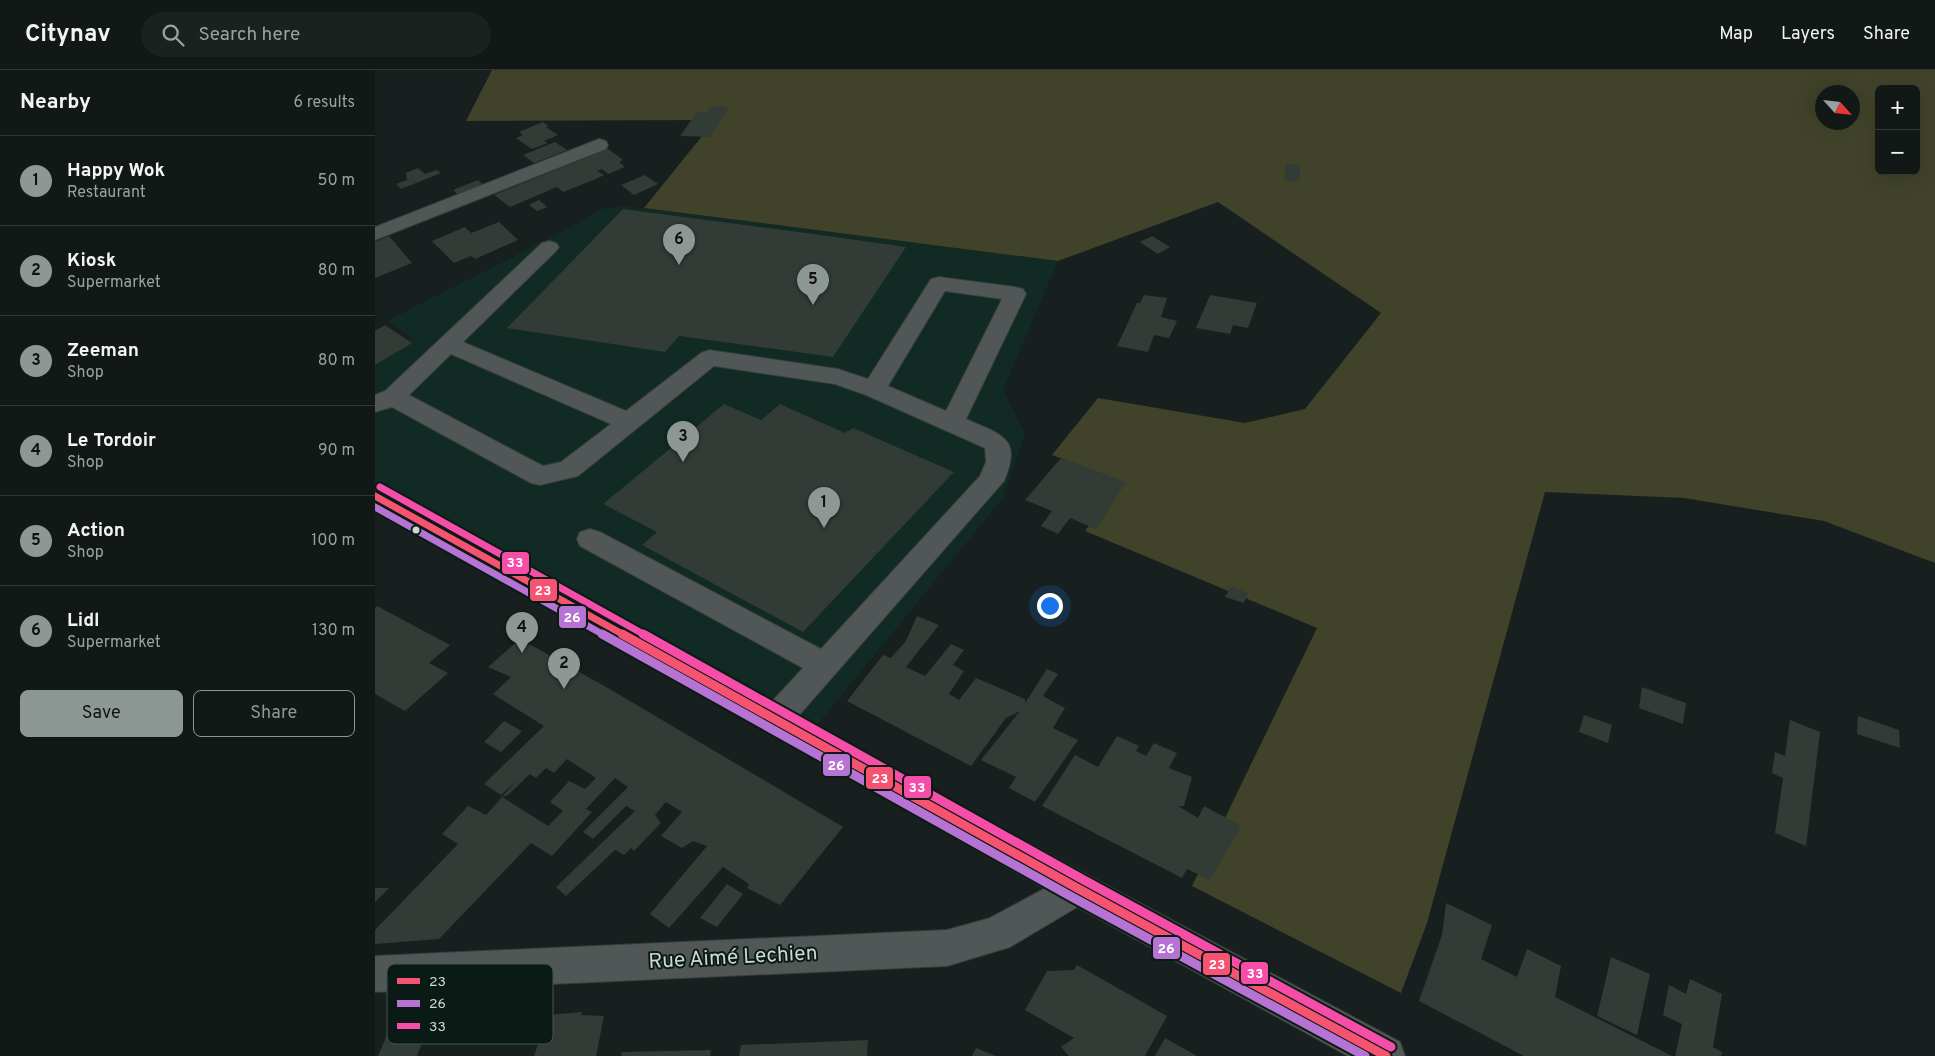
<!DOCTYPE html>
<meta charset="utf-8">
<style>
:root{--surface:#111816;--page:#1a211f;--text:#f1f3f6;--muted:#9ca0a1;--line:#303735;--accent:#8d9895}
body{margin:0;font-family:Overpass,sans-serif;background:var(--page);color:var(--text)}
.controls{position:absolute;right:15px;top:15px;display:grid;overflow:hidden;border-radius:8px;box-shadow:0 5px 20px #0002}
.controls button{width:45px;height:45px;display:grid;place-items:center;padding:0;border:0;border-bottom:1px solid var(--line);background:var(--surface);color:var(--text);font:25px sans-serif}
.compass{position:absolute;left:1440px;top:15px;width:45px;height:45px;border-radius:50%;background:var(--surface);box-shadow:0 5px 20px #0002;rotate:117deg}
.you{position:absolute;left:674px;top:535px;width:18px;height:18px;margin:-12px;border:4px solid #fff;border-radius:50%;background:#1a73e8;box-shadow:0 0 0 8px #1a73e833}
.badge{display:grid;place-items:center;width:32px;height:32px;border-radius:50%;background:var(--accent);color:#111;font-size:16px;font-weight:700}
.pin{position:absolute;translate:-50% -41px;filter:drop-shadow(0 1px 2px #0008)}
.pin::after{content:'';position:absolute;top:26px;width:18px;height:15px;background:inherit;clip-path:polygon(0 0,100% 0,50% 100%)}
.list{margin:0;padding:0;list-style:none}
h2{display:flex;justify-content:space-between;align-items:center;height:65px;margin:0;padding:0 20px;font-size:21px}
h2 small{font-size:16px;font-weight:400;color:var(--muted)}
.list li{display:grid;grid-template-columns:32px 1fr auto;gap:15px;align-items:center;box-sizing:border-box;height:90px;padding:0 20px;border-top:1px solid var(--line)}
.list b{display:block;font-size:19px;white-space:nowrap}
.list p{margin:0;font-size:16px;white-space:nowrap;color:var(--muted)}
.list em{font-size:16px;font-style:normal;color:var(--muted)}
.actions{display:flex;gap:10px;padding:15px 20px}
.actions a{flex:1;padding:11px 0;border:1px solid var(--accent);border-radius:8px;text-align:center;font-size:18px;color:var(--accent)}
.actions .main{background:var(--accent);color:#111}
.icon{flex:none;width:28px;height:28px;fill:none;stroke:currentColor;stroke-width:2;stroke-linecap:round;stroke-linejoin:round}
.map{position:relative;flex:none;width:1560px;height:986px;overflow:hidden}
header{display:flex;align-items:center;gap:30px;box-sizing:border-box;height:70px;padding:0 25px;background:var(--surface);border-bottom:1px solid var(--line)}
header strong{font-size:24px}
nav{display:flex;gap:28px;margin-inline-start:auto;font-size:18px}
.search{width:350px;height:45px;background:var(--page);display:flex;align-items:center;gap:12px;box-sizing:border-box;padding:0 18px;border-radius:28px;color:var(--muted);font-size:19px}
main{display:flex}
aside{flex:1;background:var(--surface)}
.map>svg:first-child{display:block}
</style>
<header>
<strong>Citynav</strong>
<div class="search"><svg class="icon" aria-label="search" viewBox="0 0 24 24"><circle cx="10" cy="10" r="6"/><path d="M15 15l6 6"/></svg>Search here</div>
<nav><a>Map</a><a>Layers</a><a>Share</a></nav>
</header>
<main>
<aside>
<h2>Nearby<small>6 results</small></h2>
<ul class="list">
<li><span class="badge">1</span><div><b>Happy Wok</b><p>Restaurant</p></div><em>50 m</em></li>
<li><span class="badge">2</span><div><b>Kiosk</b><p>Supermarket</p></div><em>80 m</em></li>
<li><span class="badge">3</span><div><b>Zeeman</b><p>Shop</p></div><em>80 m</em></li>
<li><span class="badge">4</span><div><b>Le Tordoir</b><p>Shop</p></div><em>90 m</em></li>
<li><span class="badge">5</span><div><b>Action</b><p>Shop</p></div><em>100 m</em></li>
<li><span class="badge">6</span><div><b>Lidl</b><p>Supermarket</p></div><em>130 m</em></li>
</ul>
<div class="actions"><a class="main">Save</a><a>Share</a></div>
</aside>
<div class="map">
<svg width="1560" height="986" viewBox="0 0 1560 986">
<rect width="100%" height="100%" fill="#17201e"/>
<!-- built -->
<path fill="#112a23" d="M251,136L683,191L628,320L650,364L628,428L433,666L0,426V291L39,269L12,251L192,159L227,139Z"/>
<!-- green -->
<path fill="#404329" fill-rule="evenodd" d="M117,0H1560V493L1449,451L1309,428L1170,422L1052,853L1026,923L817,816L942,558L710,461L746,411L677,385L723,328L870,353L930,339L1006,243L843,132L683,191L269,138L340,50L91,51ZM1504,19H1541V101H1504ZM1448,22H1478V52H1448Z"/>
<!-- building -->
<path fill="#323b35" fill-rule="evenodd" d="M336,36L354,37L335,67L305,66L322,42H332Z
M168,52L174,56L171,57L183,65L169,71L173,73L157,79L141,68L148,65L144,62Z
M180,72L192,80L159,93L148,85Z
M233,79L248,90L244,92L250,97L233,104L227,99L222,101L229,105L221,109L188,122L182,117L135,137L119,125Z
M911,94L926,95L924,111L909,110Z
M43,98L50,104L62,100L66,103L26,119L21,114L32,110L31,103Z
M270,105L283,114L259,125L246,115Z
M103,110L112,118L87,128L78,120Z
M164,130L172,137L162,141L154,135Z
M248,139L439,164L531,177L458,287L304,266L290,282L132,258Z
M124,152L143,170L100,189L96,186L79,193L57,171L90,157L96,163Z
M14,166L37,193L0,208V172Z
M777,166L795,177L783,184L765,172Z
M769,225L792,228L786,247L802,251L794,268L779,265L773,282L742,276L762,233H765Z
M835,225L882,233L873,258L858,255L855,264L821,258Z
M10,255L37,273L0,295V261Z
M349,334L386,350L405,334L470,363L478,358L579,402L428,562L267,475L282,462L228,434Z
M686,388L751,412L721,459L695,448L683,464L666,456L677,441L650,430Z
M856,517L873,523L869,533L850,527Z
M2,536L75,575L54,593L73,603L30,641L0,624V538Z
M542,546L564,555L531,597L550,606L576,574L589,580L578,595L589,601L574,624L584,630L601,608L650,629V633L672,599L683,604L668,626L690,638L678,658L703,670L660,732L634,718L641,707L606,690L645,641L631,648L596,696L472,631L508,585L516,588L531,571Z
M145,569L233,618L468,757L405,835L372,818L374,814L348,797L294,858L275,844L332,776L318,771L307,778L286,766L307,742L291,732L280,745L286,753L259,781L256,778L249,785L240,780L191,826L181,817L260,741L251,736L218,769L208,762L253,717L240,708L211,739L217,742L177,786L156,773L64,869L0,874V860L83,774L67,764L93,736L111,745L127,727L142,710L126,725L109,714L169,656L118,624L136,607L113,597ZM192,689L221,708L210,719L194,711L175,732L188,741L173,756L127,727L133,725L155,704L161,708L171,698L179,703Z
M1267,617L1311,633L1308,654L1264,638Z
M1209,645L1237,655L1233,673L1204,662Z
M1483,646L1524,660L1525,678L1482,664Z
M1415,650L1445,662L1431,776L1400,763L1408,708L1397,703L1400,682L1410,686Z
M129,651L147,661L126,682L109,672Z
M742,666L764,676L761,681L771,686L779,673L802,683L794,698L817,707L809,736H803L823,748L829,736L866,756L835,810L812,799L807,808L667,736L700,685L723,697Z
M352,814L368,824L342,857L325,848Z
M0,818H14L0,832Z
M1071,833L1117,855L1106,889L1142,907L1152,879L1186,896L1180,927L1297,986H1149L1044,931L1067,865Z
M1236,887L1275,904L1262,965L1222,946Z
M702,895L792,946L770,986H694L686,977L699,968L650,940L672,901L699,900Z
M1315,909L1347,924L1338,977L1347,982L1346,986H1300L1307,954L1288,945L1294,915L1311,924Z
M207,942L206,945L229,946L221,986H159L173,945Z
M15,958H53L42,986H3Z
M790,968L822,986H780Z
M493,970L492,986H364L366,975Z
M601,978L621,986H597Z
M336,980L335,986H246L247,982Z"/>
<g fill="none" stroke-linecap="round" stroke-linejoin="round">
<defs>
<path id="minor" d="M224,69L231,71L233,75L231,79L0,170V157Z
M174,171L181,173L184,177L181,181L88,272L251,341L326,283L334,280L463,299L493,309L556,209L564,207L640,217L648,219L651,224L591,349C626,365 648,367 629,411L412,659L401,662L390,659L386,649L390,639L428,598L205,476L202,469L205,462L215,459L225,462L446,579L605,406L611,392L610,378L491,325L460,314L339,296L203,406L165,415L156,413L17,337L0,342V325L10,321L167,173ZM570,221L627,229L571,341L513,316ZM76,284L236,354L186,392L168,396L34,325Z
M702,801L714,806L719,818L714,830L635,877L572,896L0,922V886L572,860L615,848Z"/>
<path id="major" d="M0,416L9,419L714,806L1025,972L1030,986H973L690,830L0,438Z"/>
</defs>
<!-- minor casing -->
<use href="#minor" stroke="#353d3a" stroke-width="2"/>
<!-- major casing -->
<use href="#major" stroke="#353d3a" stroke-width="2"/>
<!-- minor -->
<use href="#minor" fill="#515656" fill-rule="evenodd"/>
<!-- major -->
<use href="#major" fill="#525757" fill-rule="evenodd"/>
<defs>
<path id="bus-1-far1" d="M0,426L249,565"/>
<path id="bus-1" d="M247,564L702,818L1011,986"/>
<path id="bus-2-far1" d="M0,437L229,565"/>
<path id="bus-2" d="M227,564L697,827L990,986"/>
<path id="bus-3-far1" d="M5,417L270,565"/>
<path id="bus-3" d="M268,564L707,809L1016,977"/>
</defs>
<!-- bus-1-far1 casing -->
<use href="#bus-1-far1" stroke="#0a1b16" stroke-width="11"/>
<!-- bus-1 casing -->
<use href="#bus-1" stroke="#0a1b16" stroke-width="13"/>
<!-- bus-2-far1 casing -->
<use href="#bus-2-far1" stroke="#0a1b16" stroke-width="11"/>
<!-- bus-2 casing -->
<use href="#bus-2" stroke="#0a1b16" stroke-width="13"/>
<!-- bus-3-far1 casing -->
<use href="#bus-3-far1" stroke="#0a1b16" stroke-width="11"/>
<!-- bus-3 casing -->
<use href="#bus-3" stroke="#0a1b16" stroke-width="13"/>
<!-- bus-1-far1 -->
<use href="#bus-1-far1" stroke="#f65372" stroke-width="7"/>
<!-- bus-1 -->
<use href="#bus-1" stroke="#f65372" stroke-width="9"/>
<!-- bus-2-far1 -->
<use href="#bus-2-far1" stroke="#b673d3" stroke-width="7"/>
<!-- bus-2 -->
<use href="#bus-2" stroke="#b673d3" stroke-width="9"/>
<!-- bus-3-far1 -->
<use href="#bus-3-far1" stroke="#f54da8" stroke-width="7"/>
<!-- bus-3 -->
<use href="#bus-3" stroke="#f54da8" stroke-width="9"/>
</g>
<!-- markers -->
<circle fill="#cdd8d5" stroke="#0a1b16" stroke-width="2" cx="41" cy="460" r="4.5"/>
<g text-anchor="middle" dominant-baseline="central" stroke-width="4" stroke-linejoin="round" paint-order="stroke">
<!-- near-street labels -->
<g font-size="21" fill="#cdd8d5" stroke="#0a1b16">
<text transform="translate(358 888) rotate(-3)">Rue Aimé Lechien</text>
</g>
</g>
<!-- legend -->
<rect x="12" y="894" width="166" height="80" rx="8" fill="#0a1b16" stroke="#44544f" stroke-width="1"/>
<rect x="22" y="908" width="23" height="6" fill="#f65372"/>
<rect x="22" y="930" width="23" height="7" fill="#b673d3"/>
<rect x="22" y="953" width="23" height="6" fill="#f54da8"/>
<g font-size="14" fill="#cdd8d5">
<text x="54" y="916">23</text>
<text x="54" y="938">26</text>
<text x="54" y="961">33</text>
</g>
<g stroke="#0a1b16" stroke-width="2">
<rect x="126" y="481" width="29" height="24" rx="5" fill="#f54da8"/>
<rect x="154" y="508" width="29" height="24" rx="5" fill="#f65372"/>
<rect x="183" y="535" width="29" height="24" rx="5" fill="#b673d3"/>
<rect x="447" y="683" width="29" height="24" rx="5" fill="#b673d3"/>
<rect x="490" y="696" width="29" height="24" rx="5" fill="#f65372"/>
<rect x="528" y="705" width="29" height="24" rx="5" fill="#f54da8"/>
<rect x="777" y="866" width="29" height="24" rx="5" fill="#b673d3"/>
<rect x="827" y="882" width="29" height="24" rx="5" fill="#f65372"/>
<rect x="865" y="891" width="29" height="24" rx="5" fill="#f54da8"/>
</g>
<g font-size="14" text-anchor="middle" font-weight="bold" fill="#fff">
<text x="140" y="497">33</text>
<text x="168" y="525">23</text>
<text x="197" y="552">26</text>
<text x="461" y="700">26</text>
<text x="505" y="713">23</text>
<text x="542" y="722">33</text>
<text x="791" y="883">26</text>
<text x="842" y="899">23</text>
<text x="880" y="908">33</text>
</g>
</svg>
<div class="controls">
<button>+</button>
<button>−</button>
</div>
<svg class="compass" viewBox="-18 -18 36 36"><path d="M0-13l5 13h-10z" fill="#e53935"/><path d="M0 13l5-13h-10z" fill="#9ca0a1"/></svg>
<div class="you"></div>
<div class="pin badge" style="left:449px;top:458px">1</div>
<div class="pin badge" style="left:189px;top:619px">2</div>
<div class="pin badge" style="left:308px;top:392px">3</div>
<div class="pin badge" style="left:147px;top:583px">4</div>
<div class="pin badge" style="left:438px;top:235px">5</div>
<div class="pin badge" style="left:304px;top:195px">6</div>
</div>
</main>
